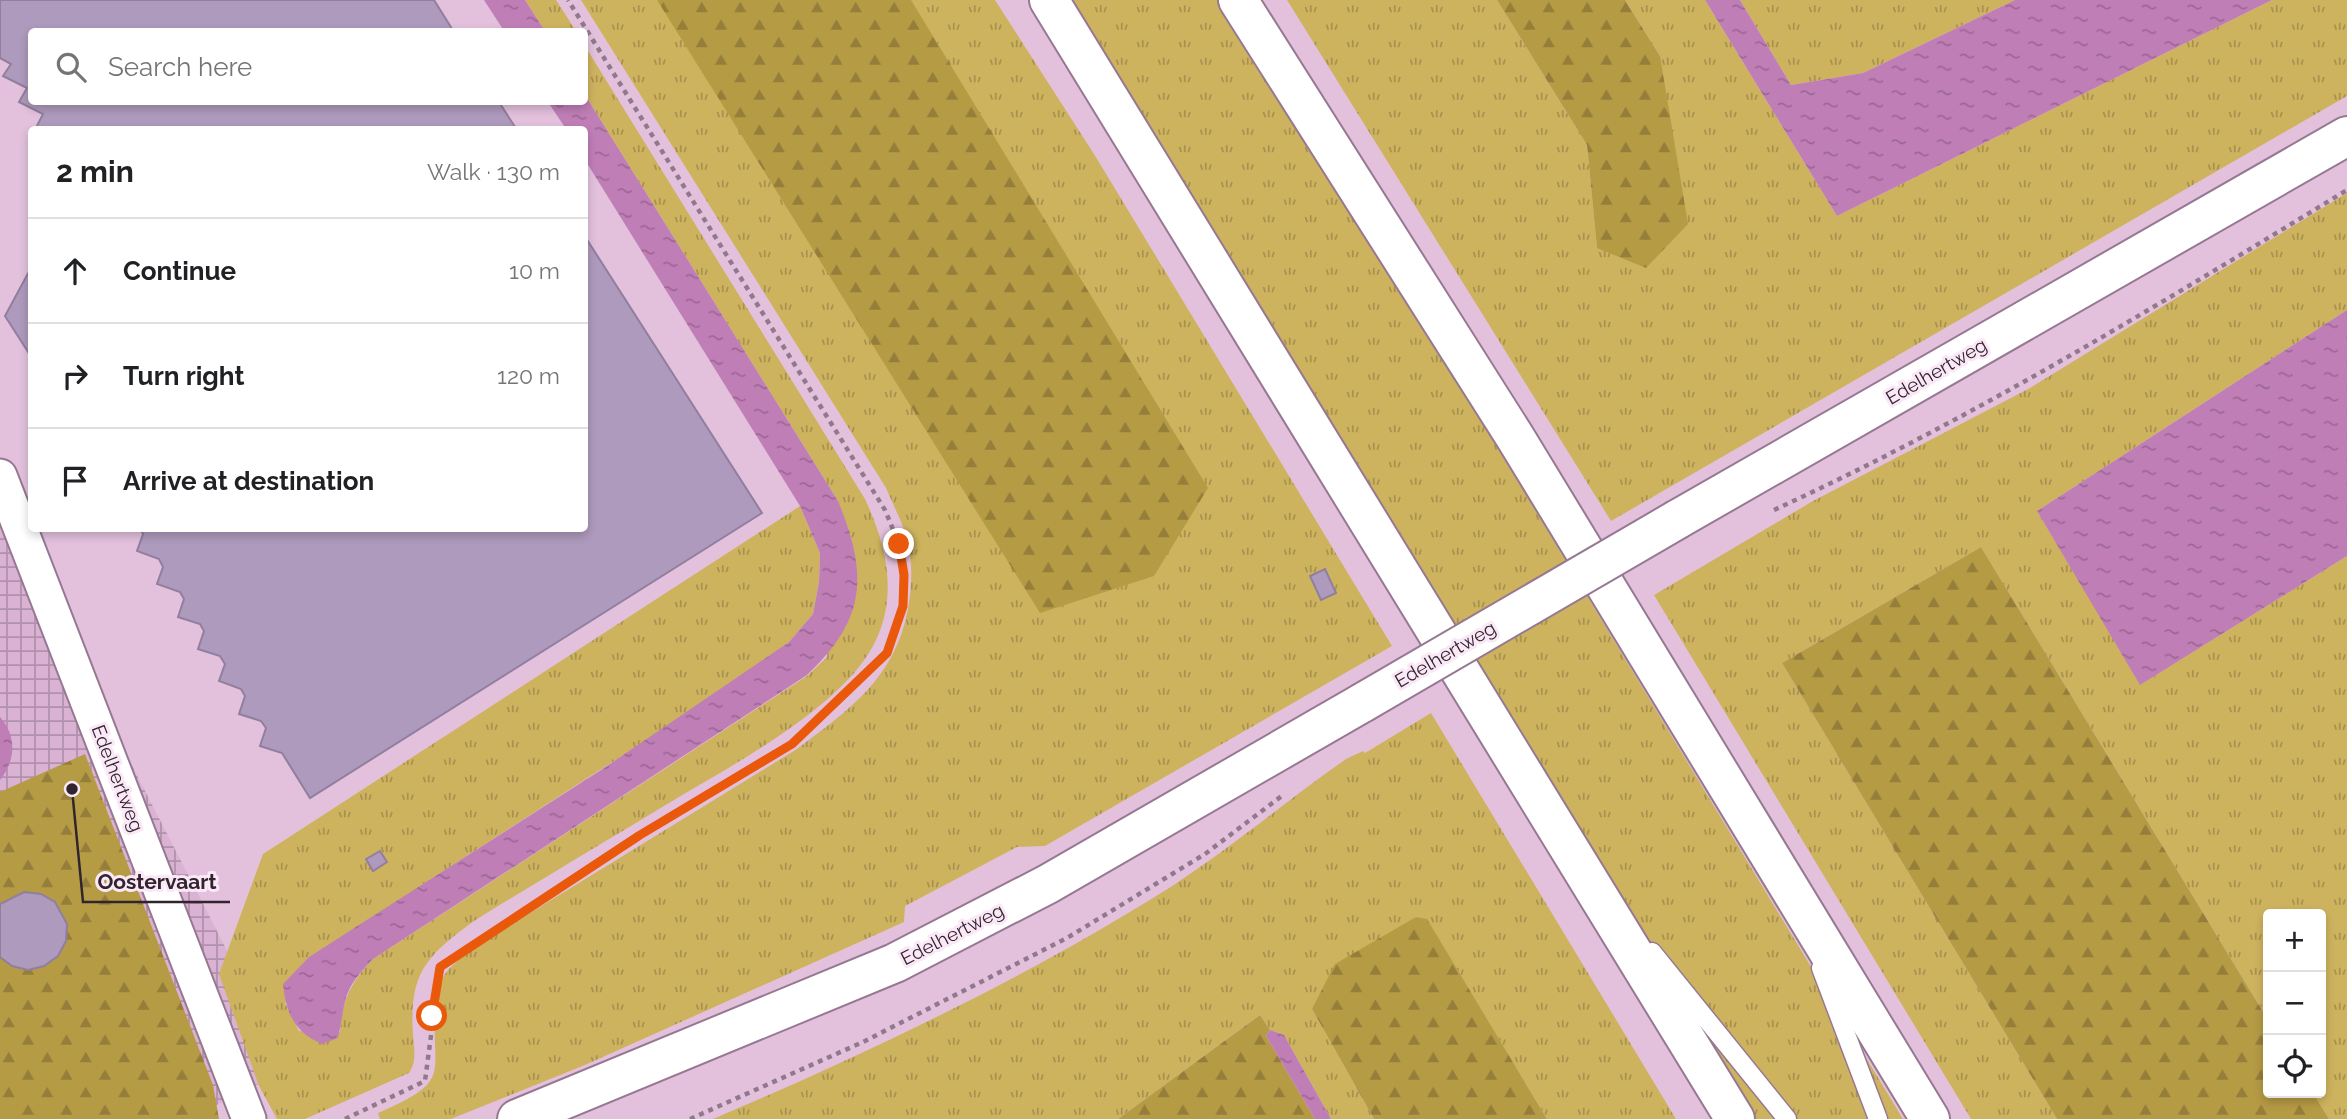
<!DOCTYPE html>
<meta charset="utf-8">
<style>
:root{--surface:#fff;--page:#f2f2f2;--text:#202124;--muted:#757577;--line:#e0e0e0}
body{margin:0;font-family:Raleway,sans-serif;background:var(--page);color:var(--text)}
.controls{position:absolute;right:21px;bottom:21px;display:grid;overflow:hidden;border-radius:7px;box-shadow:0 4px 10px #0003}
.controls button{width:63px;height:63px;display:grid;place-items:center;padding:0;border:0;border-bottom:2px solid var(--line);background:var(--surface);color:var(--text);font:35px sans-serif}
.stop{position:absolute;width:21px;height:21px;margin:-16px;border:5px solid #ea580c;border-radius:50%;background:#fff}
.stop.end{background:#ea580c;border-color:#fff;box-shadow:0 2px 7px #0008}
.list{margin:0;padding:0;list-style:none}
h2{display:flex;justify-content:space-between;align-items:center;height:91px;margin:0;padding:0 28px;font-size:30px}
h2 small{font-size:23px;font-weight:400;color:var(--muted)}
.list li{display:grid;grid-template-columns:46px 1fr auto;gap:21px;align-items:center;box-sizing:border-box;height:105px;padding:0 28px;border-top:2px solid var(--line)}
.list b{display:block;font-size:26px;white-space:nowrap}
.list em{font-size:23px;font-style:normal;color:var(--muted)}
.icon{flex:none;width:38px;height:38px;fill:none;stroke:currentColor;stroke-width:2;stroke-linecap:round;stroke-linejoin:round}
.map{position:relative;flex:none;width:2347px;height:1119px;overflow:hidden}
.search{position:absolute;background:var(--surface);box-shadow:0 4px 10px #0003;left:28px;top:28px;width:560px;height:77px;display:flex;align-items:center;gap:18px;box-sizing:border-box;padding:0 24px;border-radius:7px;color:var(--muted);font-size:26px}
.panel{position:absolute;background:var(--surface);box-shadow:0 4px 10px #0003;left:28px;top:126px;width:560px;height:406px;border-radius:7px}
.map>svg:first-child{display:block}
</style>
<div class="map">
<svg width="2347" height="1119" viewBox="0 0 2347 1119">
<defs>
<pattern id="industrial-grid" width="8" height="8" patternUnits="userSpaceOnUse" patternTransform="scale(1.75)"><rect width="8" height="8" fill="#dab3d4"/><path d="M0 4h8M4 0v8" fill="none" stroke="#b191ac"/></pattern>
<pattern id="grass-tufts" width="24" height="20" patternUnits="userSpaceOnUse" patternTransform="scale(1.75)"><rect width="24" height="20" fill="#ceb35f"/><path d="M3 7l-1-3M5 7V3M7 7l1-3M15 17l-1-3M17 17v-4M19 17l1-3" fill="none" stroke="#a8914f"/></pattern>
<pattern id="forest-firs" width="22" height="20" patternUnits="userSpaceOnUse" patternTransform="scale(1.75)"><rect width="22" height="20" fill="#b69b45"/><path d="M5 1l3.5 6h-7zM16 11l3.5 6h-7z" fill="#957e3a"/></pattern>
<pattern id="water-ripples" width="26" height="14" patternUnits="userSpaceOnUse" patternTransform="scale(1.75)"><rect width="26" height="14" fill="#c07eb7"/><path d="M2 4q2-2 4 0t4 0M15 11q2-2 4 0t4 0" fill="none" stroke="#9d6795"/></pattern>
</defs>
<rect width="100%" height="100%" fill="#e3c1dd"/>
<!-- industrial -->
<path fill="url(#industrial-grid)" d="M0,509L288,1069L189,1119H0Z"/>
<!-- grass -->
<path fill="url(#grass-tufts)" d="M525,0H556L576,31H545Z
M581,0H995L1094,154L1392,646L1045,846L1017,847L905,906L904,922L585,1065L451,1119H380L378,1113C457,1079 429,1074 436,1005C437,995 439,983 445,974C455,960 472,950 486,940L797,749C850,709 895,678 908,609C912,587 913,560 907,539C902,521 893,505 886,488Z
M1066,0H1227L1903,1119H1752Z
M1287,0H1497L1587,145L1597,248L1660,56L1625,0H1705L1837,216L2272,0H2347V96L1611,521Z
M1740,0H2015L1863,73L1791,85Z
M585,46L865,499C887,546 899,598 873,646C839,710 725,769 664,806C601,844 537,882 474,921C426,956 409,973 413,1035C414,1048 417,1062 409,1073L305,1119H277L259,1086L219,974L263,854L800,506L820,553L819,582L813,614L789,642L713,697L417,888L285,1003L299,1031L340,1032C342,1000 351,982 373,959L807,676L827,657L838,501L585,95Z
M2347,193V310L2037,511L2141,684L2347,556V1119H2329L2313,1093H2321V914H2268V1020L1981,547L1782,663L2057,1119H1971L1654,595L1813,501L2030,388Z
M1431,713L1676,1119H1547L1427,920L1416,917L1312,1009L1374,1119H1331L1284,1035L1270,1030L1260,1015L1118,1119H713C866,1054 1028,977 1169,888C1230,849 1286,801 1346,759L1363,751L1365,753Z"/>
<!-- forest -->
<path fill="url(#forest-firs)" d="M657,0H911L1208,488L1154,576L1040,613Z
M1497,0H1625L1660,56L1688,224L1646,268L1597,248L1587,145Z
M1981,547L2268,1020V1093H2313L2329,1119H2057L1782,663Z
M85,754L213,1085L219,1119H0V792Z
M1416,917L1427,919L1547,1119H1374L1312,1009L1335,964Z
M1260,1015L1270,1030L1266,1036L1315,1119H1118Z"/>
<!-- water -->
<path fill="url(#water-ripples)" d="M484,0H525L545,31H504Z
M1705,0H1740L1791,85L1863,73L2015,0H2272L1837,216Z
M585,95L838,501C868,574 867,619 807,675L373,959C341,992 347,997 338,1038L322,1044C294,1032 286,1013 283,984L309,957L601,770L789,642L813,614L819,582L820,553L800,506L585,160L584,130L566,129L548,102H584Z
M2347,310V556L2140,685L2037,511Z
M0,717C17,736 16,760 0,780Z
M1270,1030L1284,1035L1331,1119H1315L1266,1036Z"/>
<!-- building -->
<path fill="#ae9abc" stroke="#927e9f" stroke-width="2" d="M0,0H434L454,32H32V102H499L517,130H39L36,128L43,114L19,102L27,88L3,76L11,64L0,58Z
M584,235L762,513L310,798L282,753L260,746L266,728L261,721L239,714L245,696L241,689L219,681L225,664L220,656L198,649L204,631L200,624L178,617L184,599L180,592L157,584L163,567L159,559L137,551L143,534L140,528H584Z
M32,266V358L5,316Z
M1325,569L1336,593L1321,600L1310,576Z
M380,851L387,862L373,871L366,859Z
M24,892L41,894L55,902L67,924L66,941L58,956L44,966L28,970L12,966L0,957V904Z"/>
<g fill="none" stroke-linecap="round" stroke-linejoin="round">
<defs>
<path id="service" d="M1652,952L1787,1119
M1821,968L1878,1119"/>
<path id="minor" d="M0,476L249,1119"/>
<path id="tertiary" d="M1678,519L2347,136
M517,1119L895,963L1048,884L1362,703"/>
<path id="motorway" d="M1049,0L1735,1119
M1238,0L1515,437L1930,1119"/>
</defs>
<!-- service casing -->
<use href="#service" stroke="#977892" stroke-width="21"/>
<!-- minor casing -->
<use href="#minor" stroke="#977892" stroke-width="37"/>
<!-- tertiary casing -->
<use href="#tertiary" stroke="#977892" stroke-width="42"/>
<!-- motorway casing -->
<use href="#motorway" stroke="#977892" stroke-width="42"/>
<!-- path -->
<path stroke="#91798d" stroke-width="4.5" stroke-dasharray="5 5" stroke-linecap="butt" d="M1774,510C1974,418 2160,304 2347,190
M345,1119L425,1081L440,967L640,835L792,744L887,653L903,606L904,575L899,544L885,510L568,0
M690,1119L863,1042L1067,938L1205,854L1283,795"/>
<!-- service -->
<use href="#service" stroke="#fff" stroke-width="18"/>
<!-- minor -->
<use href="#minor" stroke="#fff" stroke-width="33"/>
<!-- tertiary -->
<use href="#tertiary" stroke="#fff" stroke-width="38"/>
<!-- motorway -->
<use href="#motorway" stroke="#fff" stroke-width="38"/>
<defs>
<path id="tertiary-bridge" d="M1362,703L1678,519"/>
</defs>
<!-- tertiary-bridge casing -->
<use href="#tertiary-bridge" stroke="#977892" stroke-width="42" stroke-linecap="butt"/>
<!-- tertiary-bridge -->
<use href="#tertiary-bridge" stroke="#fff" stroke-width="38"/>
</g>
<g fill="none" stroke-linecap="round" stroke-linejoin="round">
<!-- route -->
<path stroke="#ea580c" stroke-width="9" d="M432,1016L440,967L640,835L792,744L887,653L903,606L904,575L899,544"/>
</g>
<g text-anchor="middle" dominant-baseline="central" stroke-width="6" stroke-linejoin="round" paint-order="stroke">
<!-- street labels -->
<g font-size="19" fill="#31242f" stroke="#fae8f6">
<text transform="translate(1936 371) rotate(-30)">Edelhertweg</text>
<text transform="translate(1445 654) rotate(-30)">Edelhertweg</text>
<text transform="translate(118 778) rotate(69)">Edelhertweg</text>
<text transform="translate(952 934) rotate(-27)">Edelhertweg</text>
</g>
</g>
<!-- callouts -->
<path fill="none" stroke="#31242f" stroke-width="2.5" d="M72 789L83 902H230"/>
<circle fill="#31242f" stroke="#fae8f6" stroke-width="2.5" cx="72" cy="789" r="7"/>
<g font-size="21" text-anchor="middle" font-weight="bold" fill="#31242f" stroke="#fae8f6" stroke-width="6" stroke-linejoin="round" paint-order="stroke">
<text x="157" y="889">Oostervaart</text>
</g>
</svg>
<div class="controls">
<button>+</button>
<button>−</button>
<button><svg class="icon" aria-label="locate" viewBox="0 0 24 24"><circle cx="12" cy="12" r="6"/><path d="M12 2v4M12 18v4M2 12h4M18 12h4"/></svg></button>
</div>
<div class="stop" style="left:432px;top:1016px"></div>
<div class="stop end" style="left:899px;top:544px"></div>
<div class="search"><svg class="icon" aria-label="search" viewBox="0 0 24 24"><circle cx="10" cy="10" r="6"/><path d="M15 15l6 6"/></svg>Search here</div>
<section class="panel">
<h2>2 min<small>Walk · 130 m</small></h2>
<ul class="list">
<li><svg class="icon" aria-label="ahead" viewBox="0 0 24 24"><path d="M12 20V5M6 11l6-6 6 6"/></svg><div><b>Continue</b></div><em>10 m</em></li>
<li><svg class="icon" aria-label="right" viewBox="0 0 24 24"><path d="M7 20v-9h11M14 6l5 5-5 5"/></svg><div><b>Turn right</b></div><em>120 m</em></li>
<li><svg class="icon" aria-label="arrive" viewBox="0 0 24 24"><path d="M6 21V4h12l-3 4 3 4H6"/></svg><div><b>Arrive at destination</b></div></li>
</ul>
</section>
</div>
